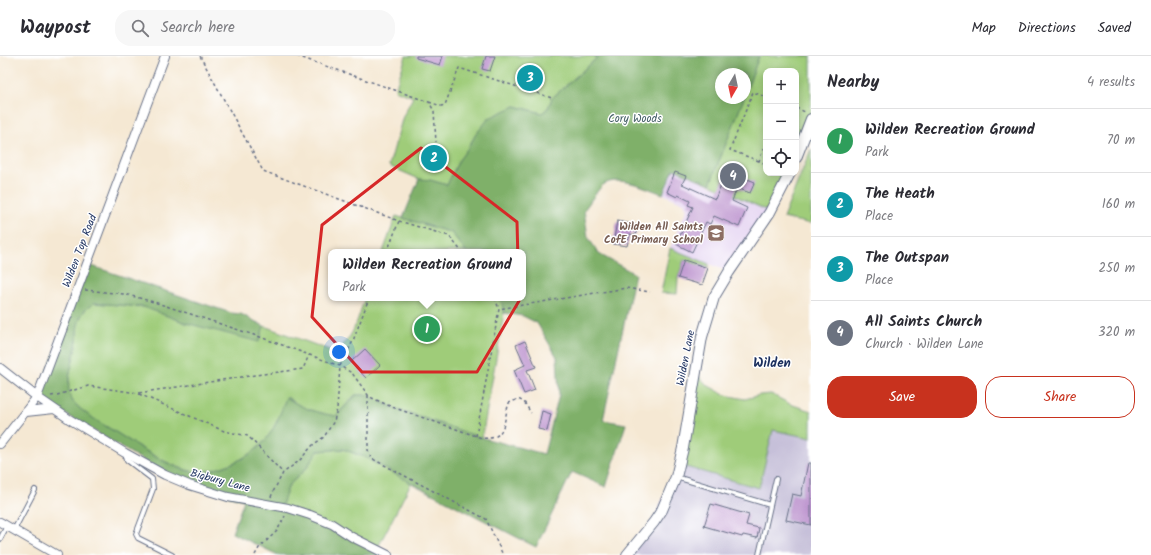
<!DOCTYPE html>
<meta charset="utf-8">
<style>
:root{--surface:#fff;--page:#f7f7f7;--text:#2b2b33;--muted:#7c7c81;--line:#e1e1e2;--accent:#c8321e}
body{margin:0;font-family:Kalam,sans-serif;background:var(--page);color:var(--text)}
.controls{position:absolute;right:12px;top:12px;display:grid;overflow:hidden;border-radius:8px;box-shadow:0 2px 10px #0003}
.controls button{width:36px;height:36px;display:grid;place-items:center;padding:0;border:0;border-bottom:1px solid var(--line);background:var(--surface);color:var(--text);font:20px sans-serif}
.compass{position:absolute;left:715px;top:12px;width:36px;height:36px;border-radius:50%;background:var(--surface);box-shadow:0 2px 10px #0003;rotate:189deg}
.you{position:absolute;left:339px;top:296px;width:14px;height:14px;margin:-10px;border:3px solid #fff;border-radius:50%;background:#1a73e8;box-shadow:0 0 0 6px #1a73e833}
.badge{display:grid;place-items:center;width:26px;height:26px;border-radius:50%;background:var(--accent);color:#fff;font-size:13px;font-weight:700}
.pin{position:absolute;translate:-50% -50%;border:2px solid #fff;box-shadow:0 1px 4px #0006}
.popup{position:absolute;left:328px;top:193px;width:198px;height:52px;box-sizing:border-box;display:grid;place-content:center;border-radius:8px;background:var(--surface);filter:drop-shadow(0 1px 3px #0005);font-size:13px;white-space:nowrap;color:var(--muted)}
.popup b{font-size:15px;color:var(--text)}
.popup::after{content:'';position:absolute;left:50%;top:100%;margin-left:-8px;border:8px solid transparent;border-top-color:var(--surface)}
.list{margin:0;padding:0;list-style:none}
h2{display:flex;justify-content:space-between;align-items:center;height:52px;margin:0;padding:0 16px;font-size:17px}
h2 small{font-size:13px;font-weight:400;color:var(--muted)}
.list li{display:grid;grid-template-columns:26px 1fr auto;gap:12px;align-items:center;box-sizing:border-box;height:64px;padding:0 16px;border-top:1px solid var(--line)}
.list b{display:block;font-size:15px;white-space:nowrap}
.list p{margin:0;font-size:13px;white-space:nowrap;color:var(--muted)}
.list em{font-size:13px;font-style:normal;color:var(--muted)}
.actions{display:flex;gap:8px;padding:12px 16px}
.actions a{flex:1;padding:9px 0;border:1px solid var(--accent);border-radius:16px;text-align:center;font-size:14px;color:var(--accent)}
.actions .main{background:var(--accent);color:#fff}
.icon{flex:none;width:22px;height:22px;fill:none;stroke:currentColor;stroke-width:2;stroke-linecap:round;stroke-linejoin:round}
.map{position:relative;flex:none;width:811px;height:499px;overflow:hidden}
header{display:flex;align-items:center;gap:24px;box-sizing:border-box;height:56px;padding:0 20px;background:var(--surface);border-bottom:1px solid var(--line)}
header strong{font-size:19px}
nav{display:flex;gap:22px;margin-inline-start:auto;font-size:14px}
.search{width:280px;height:36px;background:var(--page);display:flex;align-items:center;gap:10px;box-sizing:border-box;padding:0 14px;border-radius:16px;color:var(--muted);font-size:15px}
main{display:flex}
aside{flex:1;background:var(--surface)}
.map>svg:first-child{display:block}
</style>
<header>
<strong>Waypost</strong>
<div class="search"><svg class="icon" aria-label="search" viewBox="0 0 24 24"><circle cx="10" cy="10" r="6"/><path d="M15 15l6 6"/></svg>Search here</div>
<nav><a>Map</a><a>Directions</a><a>Saved</a></nav>
</header>
<main>
<div class="map">
<svg width="811" height="499" viewBox="0 0 811 499">
<rect width="100%" height="100%" fill="#fff"/>
<filter id="ink" filterUnits="userSpaceOnUse"><feTurbulence type="fractalNoise" baseFrequency=".025" numOctaves="2"/><feDisplacementMap in="SourceGraphic" scale="8" xChannelSelector="R" yChannelSelector="G"/><feConvolveMatrix kernelMatrix="1 2 1 2 8 2 1 2 1" color-interpolation-filters="sRGB"/></filter>
<filter id="wash" filterUnits="userSpaceOnUse"><feTurbulence type="fractalNoise" baseFrequency=".012" numOctaves="4" result="noise"/><feDisplacementMap in="SourceGraphic" scale="16" xChannelSelector="R" yChannelSelector="G"/><feGaussianBlur stdDeviation="0.9" result="paint"/><feColorMatrix in="noise" values="0 0 0 0 0 0 0 0 0 0 0 0 0 0 0 0 0 1.4 0 .05"/><feComposite in="paint" operator="in"/></filter>
<g filter="url(#wash)">
<rect width="100%" height="100%" fill="#f5e8d3"/>
<!-- built -->
<path fill="#e4d3f1" d="M674,113L770,156L729,216L670,192L687,153L684,147L663,138Z"/>
<!-- industrial -->
<path fill="#c6c0d9" d="M773,374L811,382V499H627L647,475L679,409Z"/>
<!-- green -->
<path fill="#9fcc79" stroke="#5d7e6c" d="M406,0H594L597,2L552,42L548,52L542,57L515,50L476,78L468,92L459,104L447,129L430,124L419,123L389,110L403,60L413,41L395,34Z
M759,0H811V63L796,102V15H766V117H790L770,156L710,128L744,42H745V38Z
M811,93V168L783,162Z
M396,160L452,177L466,196H383Z
M670,192L709,208L708,212L684,204L678,222L677,238L661,237Z
M365,242H499L502,247L504,257L482,382L392,351L372,342L368,339H355L336,360C317,358 302,353 287,341C274,379 261,398 222,411C215,413 203,417 196,416C172,413 138,390 117,377C106,370 74,353 70,340C65,326 74,304 76,290C78,282 76,273 78,266C81,257 87,252 93,247L144,251L186,267L260,281L264,270L332,295C353,289 358,260 365,242Z
M695,316L707,329L725,339L745,343L760,339L771,338L790,348L811,355V382L773,374L759,432L679,409Z
M343,393L364,401L411,427L377,493L281,451L289,429L305,414L318,395Z"/>
<!-- forest -->
<path fill="#7fb069" stroke="#4d7064" d="M594,0H759L745,38V18H721V42H744L710,128L674,113L663,138C648,133 618,118 603,129C598,133 589,148 584,154L588,181L599,198L635,218L603,364L626,368L606,431L572,416L536,491L411,427L364,401L343,393L318,395L305,414L289,429L281,451L296,454L388,499H278L232,477L244,444L176,424L37,341L89,209L231,257L241,258L264,270L259,286L186,267L144,251L94,247C87,252 81,257 79,266C76,273 78,282 76,290C74,304 65,326 70,340C74,353 106,370 117,377C138,390 172,414 196,416C203,417 215,413 222,411C261,398 274,379 286,341C301,352 317,357 336,360L356,339H368L372,342L392,351L476,380L544,398L559,339L557,301L537,267L523,260L504,257L502,247L499,242H523V196H466L452,177L403,162L419,123L430,124L447,129L459,104L468,92L476,78L489,62L515,50L542,57L548,52L552,42L597,2Z"/>
<g id="blocks">
<!-- building -->
<path fill="#bd94cf" d="M416,0H443L440,9L416,2Z
M486,0H495L490,15L482,13Z
M529,11L537,13L533,28L524,26Z
M429,92L445,97L439,112L424,106Z
M727,115L755,126L750,137L737,132L732,145L747,152L739,171L714,160L710,168L706,166L692,196L676,188L693,151L688,149L690,145L678,139L677,141L667,136L675,116L686,120L682,128L715,143Z
M617,165L638,169L636,179L630,178L627,190L613,188Z
M684,204L708,212L702,229L678,222Z
M525,285L536,311L527,314L535,334L524,338L514,314L525,309L516,289Z
M365,293L380,309L366,322L351,306Z
M542,355L551,358L547,375L538,373Z
M808,407H811V469L786,464L792,438L801,440Z
M711,448L749,459L746,469L759,472L757,482L743,479L742,481L704,470Z"/>
</g>
</g>
<g filter="url(#ink)">
<use href="#blocks" fill-opacity="0" stroke="#677087" stroke-width="1"/>
<g fill="none" stroke-linecap="round" stroke-linejoin="round">
<defs>
<path id="service" d="M126,398L127,404L152,423L153,433L136,478L138,482L172,499
M676,421L770,449
M14,474L35,434
M0,483L7,470
M759,499L776,423"/>
<path id="minor" d="M0,312L37,341L69,363L125,397L165,419L189,429L228,441L288,452L310,459L332,468L352,481L388,499
M26,356L54,353
M0,388L37,341L165,0
M0,466L57,499"/>
<path id="tertiary" d="M796,102L811,63
M627,499L654,466L662,454L676,421L683,392L702,281L714,241L729,216L770,156L790,117"/>
</defs>
<!-- service casing -->
<use href="#service" stroke="#677087" stroke-width="6"/>
<!-- minor casing -->
<use href="#minor" stroke="#677087" stroke-width="10"/>
<!-- tertiary casing -->
<use href="#tertiary" stroke="#677087" stroke-width="12"/>
<!-- path -->
<path stroke="#677087" stroke-width="1.5" stroke-dasharray="3 3" stroke-linecap="butt" d="M200,0L263,115L399,165L449,180L462,196
M297,0L429,46L434,55L436,86
M429,46L441,50L445,49L459,12L552,42
M796,52L805,56
M766,86L759,105L766,108
M759,105L730,94L753,36L766,41
M387,196L399,165
M85,234L124,238L154,246L260,281L340,310L352,317L368,339L372,342L392,351L482,382C507,385 503,364 509,347L518,343L524,346L531,357
M495,242L499,253
M139,338L224,375L248,380L283,417
M368,339V394L371,402L486,463L503,499
M51,340L57,339L88,330L138,337L255,319L303,313L309,299
M476,380L499,253L626,232L650,236
M271,441L273,436L283,417L299,405L313,389L324,381L334,365L337,353L340,310L353,285L369,242
M255,499L259,492L277,475L285,460"/>
<!-- service -->
<use href="#service" stroke="#fff" stroke-width="4"/>
<!-- minor -->
<use href="#minor" stroke="#fff" stroke-width="8"/>
<!-- tertiary -->
<use href="#tertiary" stroke="#fff" stroke-width="10"/>
</g>
</g>
<!-- marked area -->
<path fill="none" stroke="#d62828" stroke-width="3" stroke-linejoin="round" d="M421,92L517,166L519,245L477,316H362L312,261L322,169Z"/>
<!-- icons -->
<defs>
<symbol id="school-square" viewBox="-11 -11 22 22"><rect x="-9" y="-9" width="18" height="18" rx="4" fill="#8d6e63" stroke="#fff"/><path d="M0-5L7-2L0 1L-7-2ZM-4 1L0 2.5L4 1V4Q0 6-4 4Z" fill="#fff"/></symbol>
</defs>
<g fill-rule="evenodd">
<use href="#school-square" x="706" y="167" width="20" height="20"/>
</g>
<g text-anchor="middle" dominant-baseline="central" stroke-width="3" stroke-linejoin="round" paint-order="stroke">
<!-- park labels -->
<g font-size="11" fill="#435e66" stroke="#fff">
<text x="635" y="63">Cory Woods</text>
</g>
<!-- education labels -->
<g font-size="11" font-weight="bold" fill="#785e54" stroke="#fff" text-anchor="end">
<text x="703" y="171">Wilden All Saints<tspan x="703" dy="13">CofE Primary School</tspan></text>
</g>
<!-- street labels -->
<g font-size="11" fill="#1b2f5e" stroke="#fff">
<text transform="translate(80 195) rotate(-69)">Wilden Top Road</text>
<text transform="translate(686 302) rotate(-79)">Wilden Lane</text>
<text transform="translate(220 425) rotate(15)">Bigbury Lane</text>
</g>
<!-- quarter labels -->
<g font-size="13" font-weight="bold" fill="#1b2f5e" stroke="#fff">
<text x="772" y="307">Wilden</text>
</g>
</g>
</svg>
<div class="controls">
<button>+</button>
<button>−</button>
<button><svg class="icon" aria-label="locate" viewBox="0 0 24 24"><circle cx="12" cy="12" r="6"/><path d="M12 2v4M12 18v4M2 12h4M18 12h4"/></svg></button>
</div>
<svg class="compass" viewBox="-18 -18 36 36"><path d="M0-13l5 13h-10z" fill="#e53935"/><path d="M0 13l5-13h-10z" fill="#7c7c81"/></svg>
<div class="you"></div>
<div class="pin badge" style="left:427px;top:273px;background:#2e9e5b">1</div>
<div class="popup"><b>Wilden Recreation Ground</b>Park</div>
<div class="pin badge" style="left:434px;top:102px;background:#0f9aa8">2</div>
<div class="pin badge" style="left:530px;top:22px;background:#0f9aa8">3</div>
<div class="pin badge" style="left:733px;top:120px;background:#6b7280">4</div>
</div>
<aside>
<h2>Nearby<small>4 results</small></h2>
<ul class="list">
<li><span class="badge" style="background:#2e9e5b">1</span><div><b>Wilden Recreation Ground</b><p>Park</p></div><em>70 m</em></li>
<li><span class="badge" style="background:#0f9aa8">2</span><div><b>The Heath</b><p>Place</p></div><em>160 m</em></li>
<li><span class="badge" style="background:#0f9aa8">3</span><div><b>The Outspan</b><p>Place</p></div><em>250 m</em></li>
<li><span class="badge" style="background:#6b7280">4</span><div><b>All Saints Church</b><p>Church · Wilden Lane</p></div><em>320 m</em></li>
</ul>
<div class="actions"><a class="main">Save</a><a>Share</a></div>
</aside>
</main>
